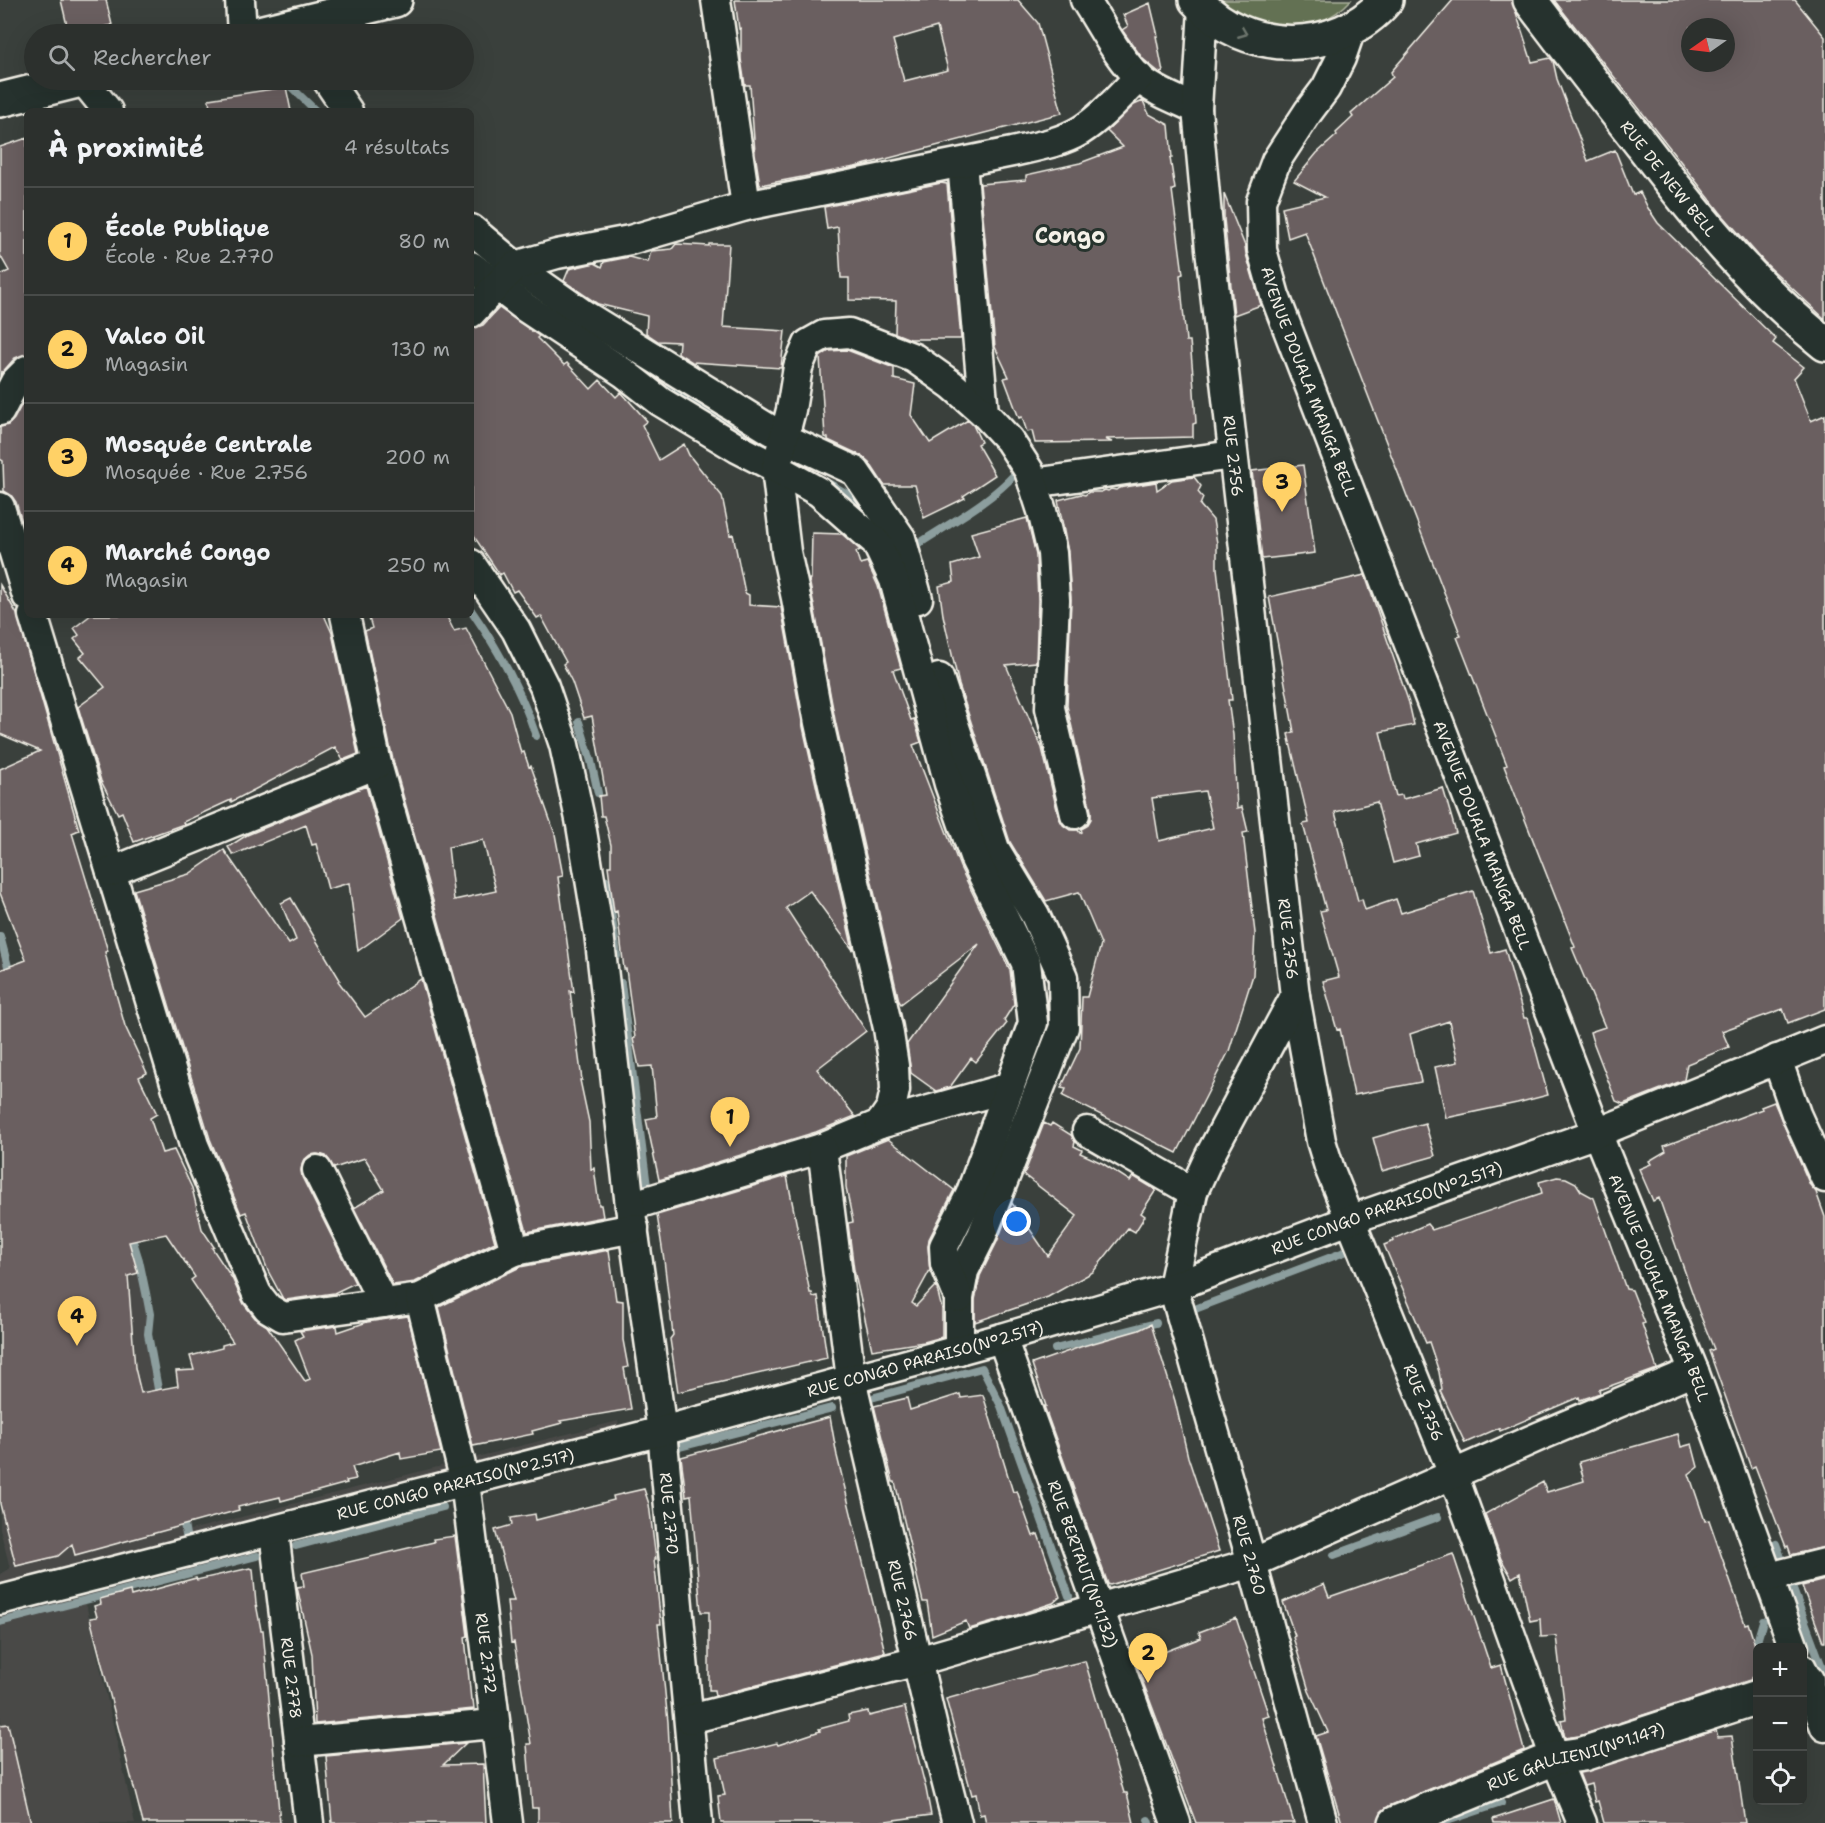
<!DOCTYPE html>
<html lang="fr">
<meta charset="utf-8">
<style>
:root{--surface:#2c302d;--page:#383c39;--text:#f1f3f6;--muted:#a6a9aa;--line:#484b49;--accent:#ffd166}
body{margin:0;font-family:"Shantell Sans",sans-serif;background:var(--page);color:var(--text)}
.controls{position:absolute;right:18px;bottom:18px;display:grid;overflow:hidden;border-radius:9px;box-shadow:0 6px 24px #0002}
.controls button{width:54px;height:54px;display:grid;place-items:center;padding:0;border:0;border-bottom:2px solid var(--line);background:var(--surface);color:var(--text);font:30px sans-serif}
.compass{position:absolute;left:1681px;top:18px;width:54px;height:54px;border-radius:50%;background:var(--surface);box-shadow:0 6px 24px #0002;rotate:256deg}
.you{position:absolute;left:1017px;top:1222px;width:21px;height:21px;margin:-15px;border:4px solid #fff;border-radius:50%;background:#1a73e8;box-shadow:0 0 0 9px #1a73e833}
.badge{display:grid;place-items:center;width:39px;height:39px;border-radius:50%;background:var(--accent);color:#111;font-size:20px;font-weight:700}
.pin{position:absolute;translate:-50% -50px;filter:drop-shadow(0 2px 3px #0008)}
.pin::after{content:'';position:absolute;top:32px;width:21px;height:18px;background:inherit;clip-path:polygon(0 0,100% 0,50% 100%)}
.list{margin:0;padding:0;list-style:none}
h2{display:flex;justify-content:space-between;align-items:center;height:78px;margin:0;padding:0 24px;font-size:26px}
h2 small{font-size:20px;font-weight:400;color:var(--muted)}
.list li{display:grid;grid-template-columns:39px 1fr auto;gap:18px;align-items:center;box-sizing:border-box;height:108px;padding:0 24px;border-top:2px solid var(--line)}
.list b{display:block;font-size:22px;white-space:nowrap}
.list p{margin:0;font-size:20px;white-space:nowrap;color:var(--muted)}
.list em{font-size:20px;font-style:normal;color:var(--muted)}
.icon{flex:none;width:33px;height:33px;fill:none;stroke:currentColor;stroke-width:2;stroke-linecap:round;stroke-linejoin:round}
.map{position:relative;flex:none;width:1825px;height:1823px;overflow:hidden}
.search{position:absolute;background:var(--surface);box-shadow:0 6px 24px #0002;left:24px;top:24px;width:450px;height:66px;display:flex;align-items:center;gap:15px;box-sizing:border-box;padding:0 21px;border-radius:33px;color:var(--muted);font-size:22px}
.panel{position:absolute;background:var(--surface);box-shadow:0 6px 24px #0002;left:24px;top:108px;width:450px;height:510px;border-radius:9px}
.map>svg:first-child{display:block}
</style>
<div class="map">
<svg width="1825" height="1823" viewBox="0 0 1825 1823">
<rect width="100%" height="100%" fill="#3a403c"/>
<filter id="ink" filterUnits="userSpaceOnUse"><feTurbulence type="fractalNoise" baseFrequency=".0167" numOctaves="2"/><feDisplacementMap in="SourceGraphic" scale="12" xChannelSelector="R" yChannelSelector="G"/><feConvolveMatrix kernelMatrix="1 2 1 2 8 2 1 2 1" color-interpolation-filters="sRGB"/></filter>
<g filter="url(#ink)">
<!-- built -->
<path fill="#484947" d="M0,942L43,1069L100,1150L139,1270L190,1530L618,1421L623,1452L85,1599L135,1823H30L0,1717V1574L10,1568L0,1529Z"/>
<!-- green -->
<path fill="#637152" stroke="#acb19d" stroke-width="1.5" d="M1206,0H1351C1335,18 1304,32 1280,31C1268,30 1220,6 1206,0Z"/>
<g fill="none" stroke-linecap="round" stroke-linejoin="round">
<!-- stream -->
<path stroke="#8c9e9e" stroke-width="8" d="M213,34L229,30
M284,80L316,111
M631,361L776,452
M830,484L849,495L860,512
M911,549C947,524 986,506 1016,473
M471,610C499,650 521,690 536,736
M579,722L591,761L598,793
M607,881L617,956
M0,936L10,974
M621,983L648,1194
M130,1232L139,1260L146,1293L150,1314L148,1334L160,1400
M1195,1309L1355,1248
M1055,1349L1156,1323
M875,1397L982,1368L1001,1406L1069,1596
M679,1447L832,1408
M184,1524L188,1546
M1776,1544L1785,1568
M296,1546L443,1507
M1334,1555L1438,1517
M1789,1579L1825,1675
M0,1622L257,1556
M1751,1654L1756,1645L1763,1621
M1419,1793L1479,1772
M1148,1820L1149,1823
M1441,1823L1501,1803"/>
</g>
<!-- building -->
<path fill="#6a5e60" stroke="#f4f1e8" stroke-width="1.5" fill-rule="evenodd" d="M61,0H106L112,25L69,34Z
M735,0H1018L1038,23L1062,113L855,167L760,185L755,153L750,85H745L741,59V28L739,29ZM937,27L948,70L904,81L893,40Z
M1453,0H1512L1532,62L1550,58L1553,61L1557,79L1588,161L1615,150L1633,195L1640,192L1648,208L1658,223L1776,339L1773,343L1804,367L1794,378L1811,421L1825,415V1009L1788,1023L1783,1009L1722,1031L1729,1047L1687,1064L1684,1080L1623,1104L1616,1101L1592,1039L1590,1032L1605,1027L1572,948L1575,947L1504,766L1507,765L1457,637L1461,636L1305,232L1288,238L1282,207L1325,197L1294,181L1317,153L1337,135L1336,133L1353,117L1351,114L1393,77L1391,72Z
M1554,0H1795L1825,37V319L1764,262L1720,212ZM1690,27H1726V63H1690Z
M1150,3L1158,36H1156L1163,72L1160,73L1143,59L1122,30L1128,26L1123,15Z
M286,87L291,111H210L209,99Z
M1143,101L1149,114L1169,125L1172,158H1170L1175,189L1172,190L1183,274L1180,275L1186,341H1190L1193,375L1196,423L1193,424V437L1105,439L1112,442L1035,443L1032,431L1027,432L1022,417L1019,418L1004,378L1009,377L995,347L980,184L1026,180V175L1080,163L1123,147L1107,131L1134,105Z
M27,138V354L15,358L0,375V275L9,271L0,255V147Z
M941,183L947,184L961,339H910L895,333L896,301L849,300V278H841L838,227L827,229L824,207Z
M1224,194L1245,246L1246,254L1261,305L1234,315L1224,219Z
M676,244L709,246V244H729L723,327L785,331L781,368L692,362L678,353L679,342L658,341L646,333L647,316L598,304L564,281L569,269L595,263L602,267L604,262L629,257L648,262L651,251L672,249Z
M499,308L539,336L537,338L564,365L567,363L591,389L600,380L616,397L621,392L647,421L642,425L659,460L684,444L689,455L722,496L730,535L733,534L745,593L749,595V605L781,607L803,727L853,950L810,891L786,908L866,1031L817,1069L855,1116L816,1132L659,1180L646,1119L657,1117L652,1066L639,1067L633,1039L635,1038L626,969H624L617,911L614,912L608,866H611V845L604,816H601L599,796L606,795L592,716L584,718L572,682L563,664L566,662L541,616L537,618L517,590L513,592L503,573L500,575L471,532V329L483,325Z
M847,350L894,368V379L915,384L911,415L930,443L968,420L973,425L981,442L977,444L995,475L963,496L965,498L924,518L915,485H884L869,462L862,456L828,440V438L825,437L820,357L829,351Z
M27,395V521L23,525L16,502L11,495L4,491L3,461L0,459V427L8,425L14,419Z
M1303,465L1315,553L1262,559L1252,471Z
M1194,477L1201,486L1198,492L1203,498L1200,505L1213,520L1217,543V568L1232,700H1228L1233,735L1237,808L1242,807L1248,832L1243,833L1255,933L1253,975L1229,1051L1177,1153L1063,1096L1066,1089L1061,1088L1080,1048L1082,997H1087L1101,944L1079,892L1046,901L1010,842L959,685L943,615L939,586L954,582L952,565L979,557L971,533L1027,518L1036,555L1038,600L1036,662L1006,665L1042,748L1059,818L1063,825L1070,830H1078L1080,833L1082,832L1081,829L1087,826L1091,819V811L1067,706L1071,599L1068,552L1058,500L1081,494L1085,495L1089,492H1101L1105,490L1108,491L1111,489L1116,490L1119,488L1156,482L1157,490L1172,480ZM1205,791L1213,828L1159,841L1152,798Z
M812,533L842,534L860,550L856,552L860,564L867,562L878,586L901,668L893,670L911,720L914,719L921,742L913,745L960,867L1010,970L1014,1004L1004,1020L1007,1023L976,1062L971,1058L950,1087L936,1091L911,1073L907,1044L979,944L901,1004L899,1001L835,720L809,579H811Z
M1365,575L1409,703L1414,725L1380,732L1396,796L1402,795L1403,799L1443,788L1456,833L1416,844L1419,856L1393,863L1377,802L1335,812L1358,901L1362,899L1365,910L1396,899L1401,913L1473,891L1491,953L1505,949L1524,1018H1527L1548,1095L1517,1103L1446,1118L1435,1067L1458,1062L1449,1021L1410,1034L1421,1082L1354,1095L1340,1029L1337,1030L1323,981L1339,977L1320,911L1326,910L1303,824L1309,823L1288,734L1294,732L1269,597Z
M0,585L17,614L75,816L79,830L72,833L108,951L105,952L109,969L125,1026L147,1073L139,1077L157,1114L150,1118L162,1153L174,1150L192,1188L202,1229L214,1247L212,1248L232,1278L244,1304L255,1318L267,1326L305,1381L310,1379L295,1340L303,1336L300,1331L337,1326L338,1332L367,1322L408,1316L441,1452L401,1459L400,1452L352,1467L356,1479L346,1481L347,1483L281,1501L280,1497L238,1507L239,1510L75,1555L72,1544L58,1556L16,1566L0,1504V970L26,960L0,893V769L40,751L0,734ZM166,1234L195,1277L191,1280L233,1342L222,1345V1348L190,1356L194,1370L176,1371L178,1386L141,1393L135,1368L128,1276L138,1273L129,1242Z
M91,615H324L332,633L358,754L343,760L335,747L231,802V800L183,822L184,824L134,842L122,812L118,814L101,781L78,707L105,687L80,657L85,653L74,639L79,635L74,628Z
M368,615H446L454,631L466,628L510,712L521,753L524,752L529,767L531,766L555,834L563,876L558,877L574,992L570,991L582,1080H580L589,1122L591,1169L594,1168L599,1205H601L603,1217L527,1232L393,760L365,631L372,628ZM483,840L496,891L454,900L448,847Z
M366,786L403,918L358,951L349,883L328,889L316,844L312,845L306,825L233,855L228,847L247,835Z
M224,850L289,944L296,940L281,903L291,898L340,980L338,981L365,1017L421,979L495,1242L415,1282L393,1285L354,1208L384,1190L365,1158L334,1168L326,1156L317,1154L310,1155L303,1161L301,1170L302,1177L355,1283L334,1293L286,1300L282,1297L268,1271L246,1212L241,1214L210,1139L134,890L189,874Z
M1774,1102L1810,1185L1816,1192L1825,1217V1547L1791,1555L1788,1546L1786,1547L1755,1466L1751,1468L1709,1351L1714,1349L1699,1312L1659,1198L1653,1201L1639,1169L1651,1164L1649,1161L1666,1151L1664,1146L1762,1109L1761,1107Z
M1044,1123L1050,1126L1052,1123L1071,1135L1075,1142L1074,1146L1082,1150L1080,1153L1102,1163L1130,1181L1133,1176L1156,1190L1141,1213L1145,1216L1135,1232L1128,1228L1093,1272L1048,1297L975,1322V1300L980,1276L997,1242L1012,1203L1048,1256L1077,1216L1024,1175Z
M1425,1123L1435,1156L1382,1171L1373,1138Z
M888,1139L954,1190L929,1239L928,1247L930,1270L912,1303L916,1306L936,1285L942,1309V1337L924,1342L872,1350L854,1270L848,1223L853,1222L846,1188V1156Z
M787,1176L810,1293H812L813,1297L818,1296L827,1358L678,1392L670,1339L673,1335L664,1260L657,1215Z
M1557,1177L1566,1178L1576,1183L1581,1191L1594,1198L1626,1289L1632,1290L1645,1323L1642,1324L1657,1369L1599,1390L1600,1393L1589,1397L1580,1400L1579,1397L1500,1431L1499,1428L1465,1443L1440,1390L1442,1389L1439,1372L1429,1342L1426,1343L1384,1245L1394,1241L1393,1239L1427,1224L1432,1230L1542,1193L1539,1182Z
M609,1250L616,1300L623,1301V1340L628,1367L624,1368L631,1409L560,1421L562,1423L532,1431L533,1434L473,1446L439,1307L520,1267Z
M1151,1324L1175,1401L1188,1457L1219,1551L1110,1585L1108,1584L1044,1406H1046L1032,1364L1083,1346L1139,1330Z
M960,1394L961,1398L983,1395L1013,1492L1017,1491L1033,1536L1038,1534L1060,1597L1053,1603L1017,1615L969,1629L966,1621L932,1635L927,1602H923L895,1482H893L874,1406L907,1398L910,1410Z
M830,1417L837,1456L885,1652L715,1696L714,1690H709V1612H701L691,1495L686,1496L681,1457Z
M1678,1434L1681,1447L1692,1444L1698,1467L1689,1474L1705,1521L1709,1520L1745,1624L1748,1623L1757,1651L1755,1675L1750,1680L1579,1736L1565,1738L1561,1720L1566,1719L1556,1636L1541,1637L1540,1619L1530,1621L1520,1573L1512,1578L1501,1559L1485,1514L1543,1482L1547,1492L1584,1481L1579,1462Z
M644,1489L649,1504L656,1559H654L661,1624H658L668,1722L673,1823H538V1808H532L527,1744H531L514,1642L511,1643L507,1601H514L495,1530L512,1525L511,1518L535,1514L536,1520L614,1500L613,1496Z
M455,1536L468,1636L465,1637L471,1700H473L474,1709L315,1724L312,1654L297,1587L304,1586L302,1573L434,1542L433,1539Z
M1453,1554L1491,1668L1501,1665L1524,1750L1389,1806L1381,1812L1378,1823H1342L1316,1736L1328,1732L1309,1691L1293,1637L1295,1636L1283,1602L1324,1584L1329,1597Z
M250,1568L253,1569L256,1604L261,1630H263L280,1823H143L90,1618L97,1617L94,1606L101,1604L100,1599L130,1591L131,1596L196,1578L197,1580Z
M1825,1580V1642H1823L1802,1586Z
M1236,1618L1269,1716L1262,1718L1294,1823H1196L1135,1661L1155,1651L1156,1655L1201,1638L1199,1632Z
M1085,1661L1124,1793H1127L1134,1823H986L984,1814L980,1815L976,1794L972,1795L946,1699L1039,1673V1672Z
M905,1707L926,1789L931,1815L871,1823H721L718,1796L725,1795L717,1758L777,1743L778,1745L820,1731L819,1729L849,1721L848,1715L868,1711L869,1716Z
M8,1724L31,1823H0V1725Z
M1716,1730L1718,1737L1732,1736L1745,1823H1604L1598,1801L1595,1802L1591,1784L1584,1786L1579,1773Z
M466,1743L443,1765L483,1764L486,1823H332L326,1756Z
M1554,1799L1561,1823H1494L1493,1819Z"/>
<g fill="none" stroke-linecap="round" stroke-linejoin="round">
<defs>
<g id="minor">
<path d="M240,0L242,34"/>
<path d="M716,0L746,206"/>
<path d="M1085,0C1102,26 1117,57 1139,78C1155,92 1178,100 1197,109"/>
<path id="s1" d="M1203,8L1197,109L1210,249L1295,996L1321,1141L1330,1170L1453,1474L1555,1758L1582,1823"/>
<path id="s2" d="M1351,29L1341,58L1326,88L1308,112L1276,161L1261,201L1262,250L1275,296L1597,1133L1694,1371L1794,1648"/>
<path d="M83,80L108,111"/>
<path d="M327,80L348,111"/>
<path d="M962,163L984,413"/>
<path d="M471,229L515,266L583,314L784,438L855,471L901,538L918,599"/>
<path d="M471,266L526,308L624,373L661,402L737,448L776,468L786,552L796,598L819,723L888,1028L894,1066L895,1090L891,1108L880,1124L822,1148L630,1206"/>
<path d="M471,313L515,266L557,254L630,240L746,206L1012,152C1034,147 1060,143 1080,131C1102,117 1120,96 1139,77"/>
<path d="M0,411L15,382L27,370"/>
<path d="M1033,483L1233,455"/>
<path d="M0,507L27,596"/>
<path id="s3" d="M471,564L516,630L544,686L564,745L580,819L599,933L630,1206L662,1431L698,1823"/>
<path d="M33,615L194,1145L257,1294L268,1308L283,1317L420,1298L515,1251L634,1228"/>
<path d="M345,615L377,764L515,1251"/>
<path d="M939,678L995,849L1035,915L1063,977L1064,1027L982,1235L964,1271L959,1298V1350"/>
<path d="M111,872L377,764"/>
<path id="s4" d="M1295,996L1209,1157L1193,1192L1173,1287L1252,1563L1323,1823"/>
<path d="M1777,1059L1796,1114L1825,1178"/>
<path d="M880,1124L1010,1087"/>
<path d="M1087,1131L1193,1192"/>
<path id="s5" d="M822,1148L851,1379L936,1741L957,1823"/>
<path d="M317,1170L383,1303"/>
<path id="s6" d="M420,1298L465,1482L508,1823"/>
<path d="M959,1298L945,1264L944,1246L970,1195L1033,1023L1026,963L975,859L949,784L894,580L876,542L819,492L776,468L791,410L798,367L808,344L824,335L849,333L914,358L952,385L984,413L1009,440L1029,471L1042,511L1052,553L1055,600L1050,708L1075,814"/>
<path id="s7" d="M1002,1338L1176,1823"/>
<path id="s8" d="M274,1532L309,1823"/>
<path d="M1769,1577L1825,1563"/>
<path id="s9" d="M0,1600L662,1431L1002,1338L1173,1287L1352,1219L1597,1133L1825,1040"/>
<path d="M1802,1668L1825,1727"/>
<path d="M690,1719L918,1661L1252,1563L1540,1436L1694,1371"/>
<path d="M299,1742L494,1724"/>
</g>
<g id="major">
<path d="M1196,0C1244,56 1338,57 1386,0"/>
<path id="s10" d="M1530,0C1567,49 1604,97 1642,145C1697,217 1754,287 1825,344"/>
<path d="M255,34L395,0"/>
<path d="M0,100L81,80"/>
<path d="M1802,1682L1807,1681"/>
<path id="s11" d="M1396,1823L1555,1758L1583,1754L1758,1697"/>
</g>
</defs>
<!-- minor casing -->
<use href="#minor" stroke="#f4f1e8" stroke-width="33"/>
<!-- major casing -->
<use href="#major" stroke="#f4f1e8" stroke-width="38"/>
<!-- minor -->
<use href="#minor" stroke="#26332d" stroke-width="28"/>
<!-- major -->
<use href="#major" stroke="#26332d" stroke-width="33"/>
</g>
<!-- one-way arrows -->
<defs><path id="oneway-chevron" d="M-2-3.5L2.5 0L-2 3.5" fill="none" stroke-width="1.6" stroke-linecap="round" stroke-linejoin="round" transform="scale(1.5)"/></defs>
<use stroke="#6e766e" href="#oneway-chevron" transform="translate(1243 33) rotate(22)"/>
</g>
<g text-anchor="middle" dominant-baseline="central" stroke-width="6" stroke-linejoin="round" paint-order="stroke">
<!-- street labels -->
<g font-size="16" fill="#f4f1e8" stroke="#26332d">
<text stroke="none"><textPath href="#s10" startOffset="226">RUE DE NEW BELL</textPath></text>
<text stroke="none"><textPath href="#s2" startOffset="384">AVENUE DOUALA MANGA BELL</textPath></text>
<text stroke="none"><textPath href="#s1" startOffset="450">RUE 2.756</textPath></text>
<text stroke="none"><textPath href="#s2" startOffset="870">AVENUE DOUALA MANGA BELL</textPath></text>
<text stroke="none"><textPath href="#s1" startOffset="936">RUE 2.756</textPath></text>
<text stroke="none"><textPath href="#s9" startOffset="1442">RUE CONGO PARAISO(N°2.517)</textPath></text>
<text stroke="none"><textPath href="#s2" startOffset="1356">AVENUE DOUALA MANGA BELL</textPath></text>
<text stroke="none"><textPath href="#s9" startOffset="956">RUE CONGO PARAISO(N°2.517)</textPath></text>
<text stroke="none"><textPath href="#s1" startOffset="1422">RUE 2.756</textPath></text>
<text stroke="none"><textPath href="#s9" startOffset="470">RUE CONGO PARAISO(N°2.517)</textPath></text>
<text stroke="none"><textPath href="#s3" startOffset="981">RUE 2.770</textPath></text>
<text stroke="none"><textPath href="#s4" startOffset="597">RUE 2.760</textPath></text>
<text stroke="none"><textPath href="#s7" startOffset="240">RUE BERTAUT(N°1.132)</textPath></text>
<text stroke="none"><textPath href="#s5" startOffset="460">RUE 2.766</textPath></text>
<text stroke="none"><textPath href="#s6" startOffset="362">RUE 2.772</textPath></text>
<text stroke="none"><textPath href="#s8" startOffset="147">RUE 2.778</textPath></text>
<text stroke="none"><textPath href="#s11" startOffset="192">RUE GALLIENI(N°1.147)</textPath></text>
</g>
<!-- district labels -->
<g font-size="22" font-weight="bold" fill="#f4f1e8" stroke="#26332d">
<text x="1070" y="235">Congo</text>
</g>
</g>
</svg>
<div class="controls">
<button>+</button>
<button>−</button>
<button><svg class="icon" aria-label="locate" viewBox="0 0 24 24"><circle cx="12" cy="12" r="6"/><path d="M12 2v4M12 18v4M2 12h4M18 12h4"/></svg></button>
</div>
<svg class="compass" viewBox="-18 -18 36 36"><path d="M0-13l5 13h-10z" fill="#e53935"/><path d="M0 13l5-13h-10z" fill="#a6a9aa"/></svg>
<div class="you"></div>
<div class="pin badge" style="left:730px;top:1147px">1</div>
<div class="pin badge" style="left:1148px;top:1683px">2</div>
<div class="pin badge" style="left:1282px;top:512px">3</div>
<div class="pin badge" style="left:77px;top:1346px">4</div>
<div class="search"><svg class="icon" aria-label="search" viewBox="0 0 24 24"><circle cx="10" cy="10" r="6"/><path d="M15 15l6 6"/></svg>Rechercher</div>
<section class="panel">
<h2>À proximité<small>4 résultats</small></h2>
<ul class="list">
<li><span class="badge">1</span><div><b>École Publique</b><p>École · Rue 2.770</p></div><em>80 m</em></li>
<li><span class="badge">2</span><div><b>Valco Oil</b><p>Magasin</p></div><em>130 m</em></li>
<li><span class="badge">3</span><div><b>Mosquée Centrale</b><p>Mosquée · Rue 2.756</p></div><em>200 m</em></li>
<li><span class="badge">4</span><div><b>Marché Congo</b><p>Magasin</p></div><em>250 m</em></li>
</ul>
</section>
</div>
